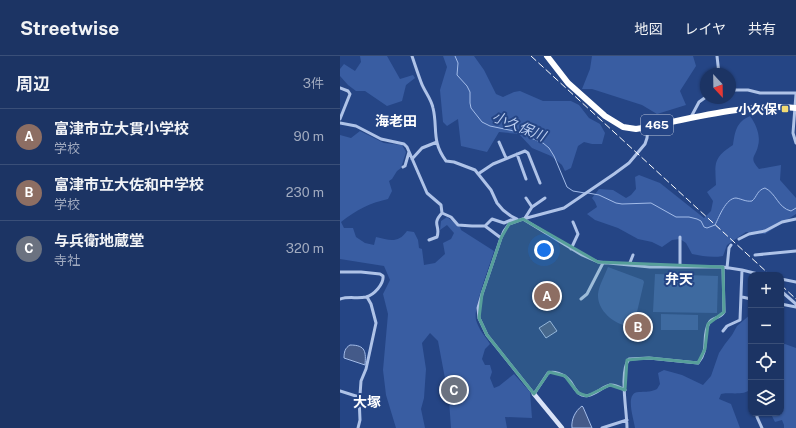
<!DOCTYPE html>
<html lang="ja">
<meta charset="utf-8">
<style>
:root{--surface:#1c3464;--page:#293f6d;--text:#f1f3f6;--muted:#a0aabf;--line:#3a4f78;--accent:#e69b98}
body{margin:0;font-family:"Public Sans","Noto Sans JP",sans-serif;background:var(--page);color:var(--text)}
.controls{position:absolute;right:12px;bottom:12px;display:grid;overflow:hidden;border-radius:8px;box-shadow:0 1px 3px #0004}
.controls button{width:36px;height:36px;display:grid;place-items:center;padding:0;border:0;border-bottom:1px solid var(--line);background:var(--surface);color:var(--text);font:20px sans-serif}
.compass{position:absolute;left:360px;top:12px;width:36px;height:36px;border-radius:50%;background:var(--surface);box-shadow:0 1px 3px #0004;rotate:158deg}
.you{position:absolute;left:204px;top:194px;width:14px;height:14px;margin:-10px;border:3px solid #fff;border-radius:50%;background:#1a73e8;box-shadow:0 0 0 6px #1a73e833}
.badge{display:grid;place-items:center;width:26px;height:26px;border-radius:50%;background:var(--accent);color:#fff;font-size:13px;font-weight:700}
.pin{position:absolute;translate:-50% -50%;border:2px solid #fff;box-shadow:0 1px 4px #0006}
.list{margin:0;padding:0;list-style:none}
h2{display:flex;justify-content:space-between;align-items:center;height:52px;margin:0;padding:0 16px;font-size:17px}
h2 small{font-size:13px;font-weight:400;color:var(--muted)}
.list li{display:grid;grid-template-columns:26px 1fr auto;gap:12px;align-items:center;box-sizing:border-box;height:56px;padding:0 16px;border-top:1px solid var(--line)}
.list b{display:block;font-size:15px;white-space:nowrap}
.list p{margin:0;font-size:13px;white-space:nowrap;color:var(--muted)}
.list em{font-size:13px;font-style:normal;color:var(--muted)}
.icon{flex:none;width:22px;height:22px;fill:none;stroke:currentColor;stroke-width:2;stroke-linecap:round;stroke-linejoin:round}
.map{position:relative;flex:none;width:456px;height:372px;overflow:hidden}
header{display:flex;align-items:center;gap:24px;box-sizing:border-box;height:56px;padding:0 20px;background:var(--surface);border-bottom:1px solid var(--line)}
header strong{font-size:19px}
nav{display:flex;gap:22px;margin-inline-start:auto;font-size:14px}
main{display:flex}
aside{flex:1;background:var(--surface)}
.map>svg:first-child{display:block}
</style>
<header>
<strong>Streetwise</strong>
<nav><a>地図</a><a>レイヤ</a><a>共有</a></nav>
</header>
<main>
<aside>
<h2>周辺<small>3件</small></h2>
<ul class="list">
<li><span class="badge" style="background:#8d6e63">A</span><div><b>富津市立大貫小学校</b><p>学校</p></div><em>90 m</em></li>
<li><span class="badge" style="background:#8d6e63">B</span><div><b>富津市立大佐和中学校</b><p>学校</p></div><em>230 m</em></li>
<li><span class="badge" style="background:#6b7280">C</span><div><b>与兵衛地蔵堂</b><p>寺社</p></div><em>320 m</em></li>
</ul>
</aside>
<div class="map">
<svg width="456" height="372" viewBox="0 0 456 372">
<rect width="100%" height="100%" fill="#254585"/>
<!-- green -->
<path fill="#395da2" d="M20,0H47L60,23L73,19L75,22L66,29L62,45L47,50L25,35H16L8,29L0,20V13L4,8L15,15L21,6Z
M103,0H134L144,14L156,38L163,41L174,36L180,35L203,45H231L239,49L249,62L260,68L265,77L262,88H252L244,86L238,90L231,112L225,115L222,109L211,100L192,92L179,78L159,76L147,96L121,90L118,63L107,70L103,66L100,34L107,11Z
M252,0H353L356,10L340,35L346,49L317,58L302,49L252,33H242L250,13Z
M410,60C416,68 421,80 418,90C416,101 408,101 419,113L441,109L440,124L456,142V158L425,178L406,176L387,189L383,200C372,202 362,200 352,198L346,187L340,183L332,184L322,191L312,186L298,183L278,172L255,164L247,158L257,151L255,146L252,142L259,133L273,134L286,142L291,139L296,133L295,121L299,119L320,127L364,162L371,155L373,145L367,136L376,129C375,107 373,102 393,89C395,76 396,66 410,60Z
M20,75L44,87L62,89L66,96L61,112L57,115L52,123L49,125L52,135L48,143C30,147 16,154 1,166L4,172H13L16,181L25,187L34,189L36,181C49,184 58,188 67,175L74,176L78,184L79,192L82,193L84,209L95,207L105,198L103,187L111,183L114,177L107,169L100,174L101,165L107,161L120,171L121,174L154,195C150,209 133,252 136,264C139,274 145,280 150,288L145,293L142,303L145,309H150L152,316L150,322L154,332L159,330L174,318L190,336L192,362L165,361L167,372H111L109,344L98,285L90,277L82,287L86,313L84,342L81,353L85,372H56L46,339L43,314L48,258L43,238L50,224L44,210L0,203V79L11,82Z
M268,211L303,224L304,226L297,256L287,270C273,267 257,254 258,238C259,229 265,219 268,211Z
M315,218L378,220L377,257L313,256Z
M321,258L358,259V274H321Z
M411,258V285L409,289L411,291V333C404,340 391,336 381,338L379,343L391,348L400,372H295C294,363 284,336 299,336C308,335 308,337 317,333L320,328L318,317L324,314L342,319L363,329L371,320L379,297L385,288L392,279L397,270Z
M445,288L456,292V372H444V369L442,364L435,366L432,360L433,357H441V289Z"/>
<!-- water -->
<path fill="#445a89" stroke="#a3bce9" d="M210,265L217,275L206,282L199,272Z
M10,289C26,289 26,296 25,309L4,302C4,296 5,292 10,289Z
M242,350L243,351L252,372H232C231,364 235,355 242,350Z"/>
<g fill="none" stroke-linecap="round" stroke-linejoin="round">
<!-- stream -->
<path stroke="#a3bce9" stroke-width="1" d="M115,0L118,7L117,19L127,30L130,36V47L131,52L142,66L150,70L174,75L203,87L209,92L214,100L227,131L233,135L245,137
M248,137L259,139L276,147L282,148L311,147L336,161H349L357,163L361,165L364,171L367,172L375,169C379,161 386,142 396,142C402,143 406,146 412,145C417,141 417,134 425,132C436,137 438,152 451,155L456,152"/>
<!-- street -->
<path stroke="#afc3e8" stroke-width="3" d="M72,0C75,9 78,18 81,26C84,35 91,42 93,52C98,72 91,85 106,105L114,106L135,114L151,134L157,147L163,154L171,160L177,163
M377,0L379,18
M0,32L8,35L10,38L0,63
M390,34H408L420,37H456
M456,38L453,77L456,87
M351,61L359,46L366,41
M0,67L16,70L41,83L64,88L67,91L87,137L101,149L102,157L111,161L118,169L132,170H145L152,163L164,167L171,164H176
M159,86L166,102
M177,98L186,123
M72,103L82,92L97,86
M63,111L65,110L69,96
M138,118L153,108L185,95L188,97L200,127
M186,142L192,151
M185,162L192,151L205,142
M183,163L242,199L258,206L310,211H383L402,214L422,219
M145,170L161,182
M340,181V211
M399,183L409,178L425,175L442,166L456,163
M89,184L97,181C101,169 91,169 102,157
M231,193L238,178L233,166
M415,199L456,195
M289,209L293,199
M387,212L389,192L391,189
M0,216H21L40,218L43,220C44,228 34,239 26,241C17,243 9,240 0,243
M441,223L456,226
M441,235L456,248
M402,241L411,243
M241,243L247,238L263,207
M441,248L456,251
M383,275L387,270L400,264L402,214
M285,334C281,332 275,328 270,329C261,331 251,343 242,339C234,336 234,328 228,323C224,318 214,315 208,317L194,338L147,279L139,262L138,252L142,238L161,182L164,175L169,168L183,163L224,152L274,118L289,107L305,88L307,82L308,71
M0,335L19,341
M417,357V361L422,372
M18,372L20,364L19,341L20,339L21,325L26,313L36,267L31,248L27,241
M262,372L287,364
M287,372C287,355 279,316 289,303L309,302L358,307C370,293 361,281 369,267C372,261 380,263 384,256L383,211"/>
<!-- secondary -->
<path stroke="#d9e3f7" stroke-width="4.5" d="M194,338L222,372"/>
<!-- highway -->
<path stroke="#fff" stroke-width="6" d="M207,0L228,27L265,60L283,71L296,73C346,64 405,47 456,52"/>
<!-- rail -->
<path stroke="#fff" stroke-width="1" stroke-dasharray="7 3" stroke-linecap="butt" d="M191,0L430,219
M441,229L456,243"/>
</g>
<!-- marked area -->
<path fill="#579f9a" fill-opacity="0.2" stroke="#579f9a" stroke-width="3" stroke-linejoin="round" d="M183,163L258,206L383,211L384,256L368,268L365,293L358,307L309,302L287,304L285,334L270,329L247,340L238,337L225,320L209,316L194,338L147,279L139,262L142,238L161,182L169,168Z"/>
<!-- markers -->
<rect fill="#f2db73" stroke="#254585" stroke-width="1.5" x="441" y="49" width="8" height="8" rx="2"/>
<g text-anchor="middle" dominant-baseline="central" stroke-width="4" stroke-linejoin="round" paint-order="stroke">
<!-- shield labels -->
<rect fill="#254585" stroke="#bec7da" stroke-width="1" x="301" y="59" width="32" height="20" rx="3"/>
<g font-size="12" font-weight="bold" fill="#fff">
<text x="317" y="69">465</text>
</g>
<!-- poi labels -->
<g font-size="13" font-weight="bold" fill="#fff" stroke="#254585" text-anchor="end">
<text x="437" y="53">小久保</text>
</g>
<!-- neighbourhood labels -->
<g font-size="14" font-weight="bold" fill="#fff" stroke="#254585">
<text x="56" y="65">海老田</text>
<text x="339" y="223">弁天</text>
<text x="27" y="346">大塚</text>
</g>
<!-- water labels -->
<g font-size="14" font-style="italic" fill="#bacdf0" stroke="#254585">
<text transform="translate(179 70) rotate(22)">小久保川</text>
</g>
</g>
</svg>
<div class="controls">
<button>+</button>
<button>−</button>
<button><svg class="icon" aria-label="locate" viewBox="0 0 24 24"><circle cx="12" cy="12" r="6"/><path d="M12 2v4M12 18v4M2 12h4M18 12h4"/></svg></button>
<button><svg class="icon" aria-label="layers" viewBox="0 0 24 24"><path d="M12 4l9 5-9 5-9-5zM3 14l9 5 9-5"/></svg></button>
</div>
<svg class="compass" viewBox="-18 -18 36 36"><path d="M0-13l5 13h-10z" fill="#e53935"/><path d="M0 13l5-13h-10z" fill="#a0aabf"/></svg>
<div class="you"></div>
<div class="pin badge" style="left:207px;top:240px;background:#8d6e63">A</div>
<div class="pin badge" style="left:298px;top:271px;background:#8d6e63">B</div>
<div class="pin badge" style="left:114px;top:334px;background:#6b7280">C</div>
</div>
</main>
